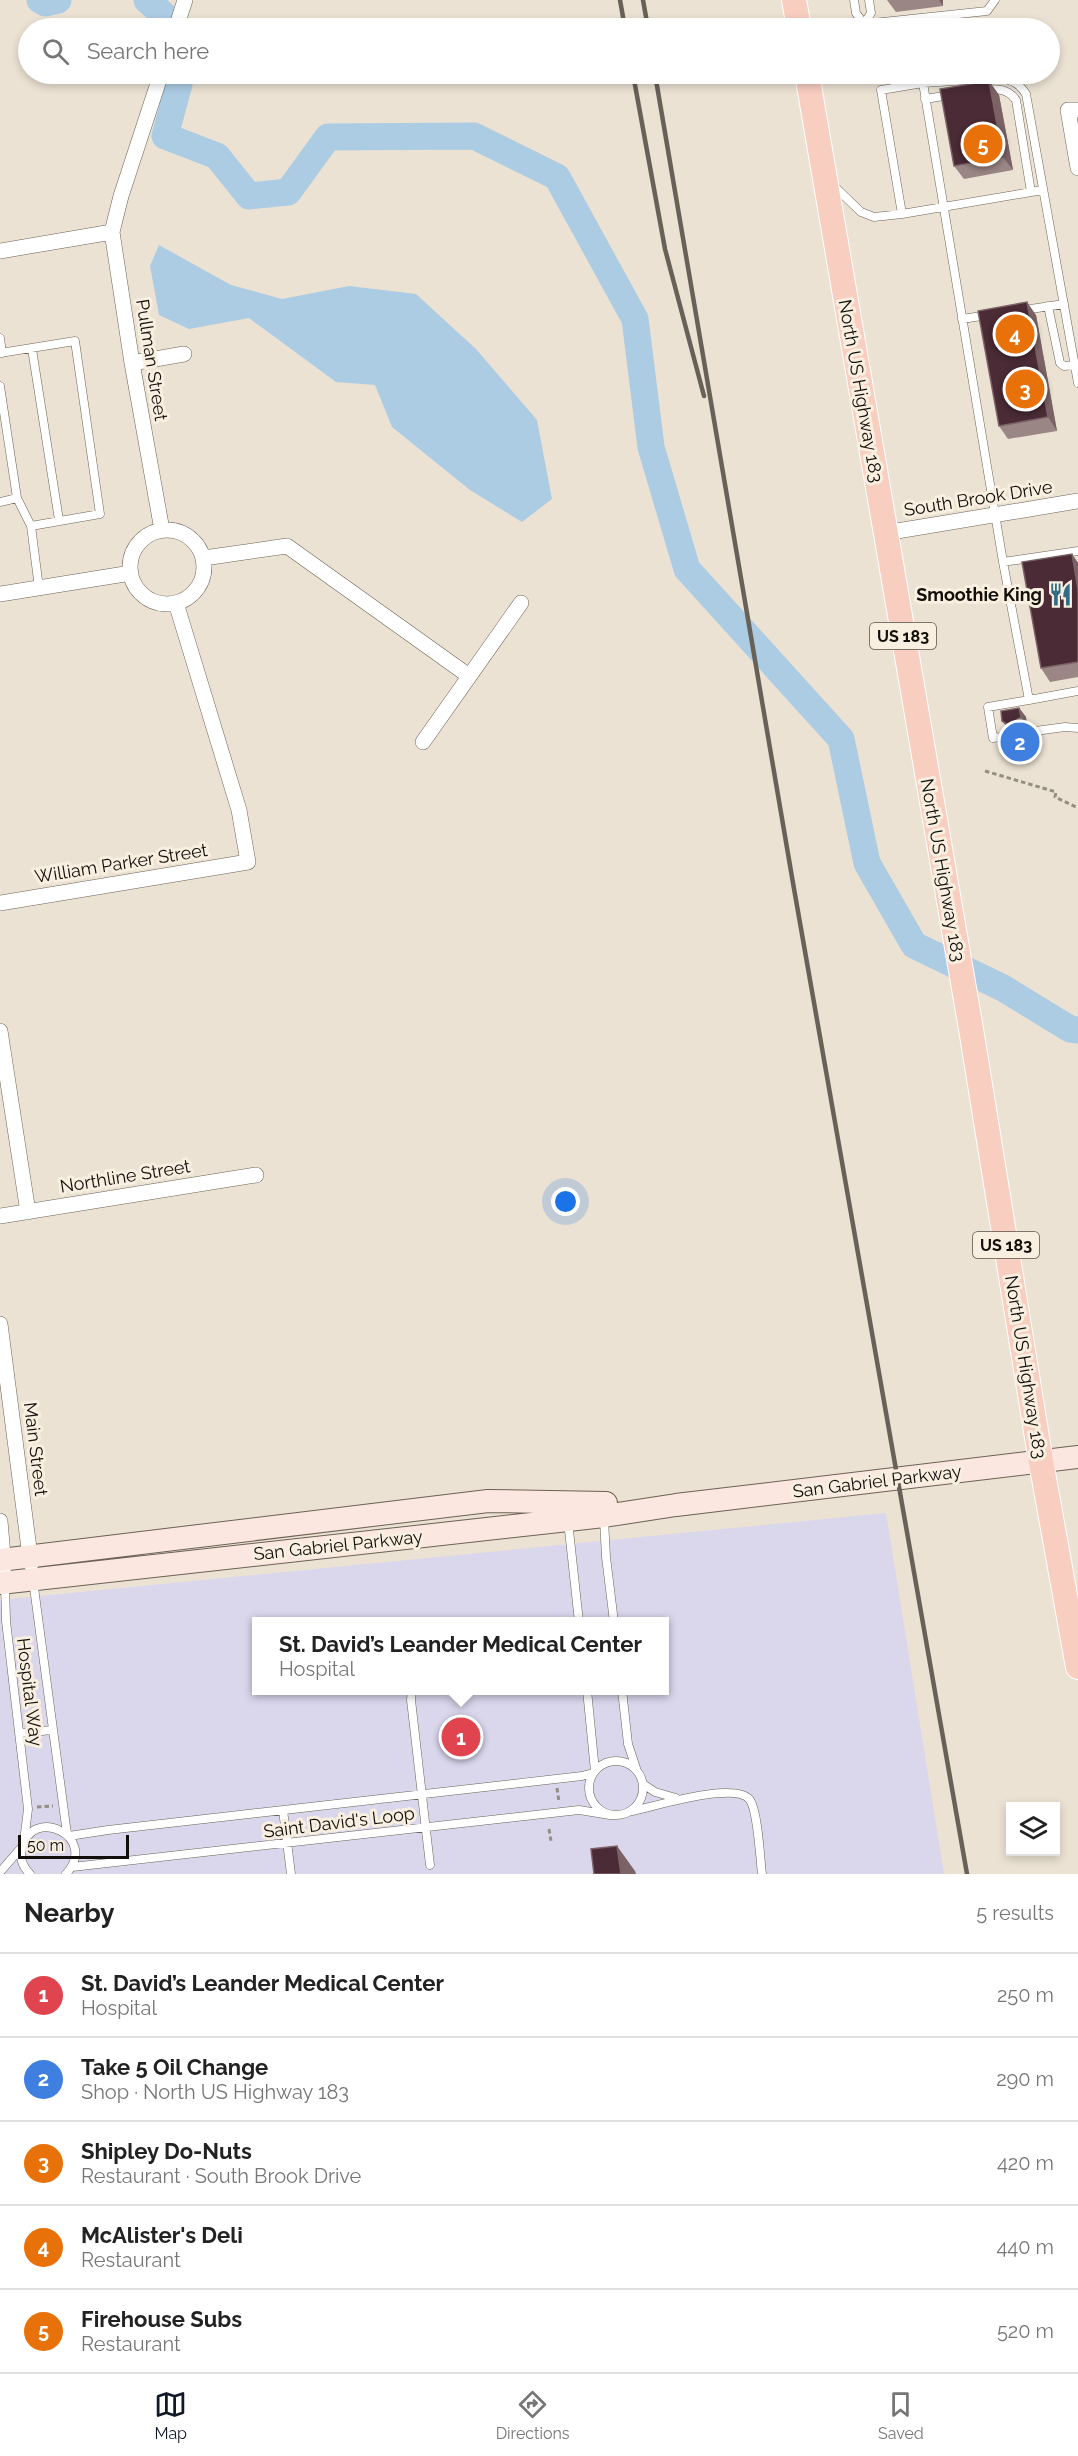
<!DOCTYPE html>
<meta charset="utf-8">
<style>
:root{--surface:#fff;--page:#f2f2f2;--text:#222;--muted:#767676;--line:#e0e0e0;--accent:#111827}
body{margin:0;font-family:Raleway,sans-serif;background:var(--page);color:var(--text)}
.controls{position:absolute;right:18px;bottom:18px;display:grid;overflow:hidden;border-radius:0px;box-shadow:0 3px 9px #0003}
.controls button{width:54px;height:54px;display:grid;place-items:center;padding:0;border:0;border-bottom:2px solid var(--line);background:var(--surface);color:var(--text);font:30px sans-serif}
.scale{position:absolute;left:18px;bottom:15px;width:111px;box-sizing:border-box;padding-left:6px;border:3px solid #120f0a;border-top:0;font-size:16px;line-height:21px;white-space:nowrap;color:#120f0a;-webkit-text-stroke:4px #f9efe0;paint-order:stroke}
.you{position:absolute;left:566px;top:1202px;width:21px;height:21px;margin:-15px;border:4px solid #fff;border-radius:50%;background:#1a73e8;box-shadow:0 0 0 9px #1a73e833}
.badge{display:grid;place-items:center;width:39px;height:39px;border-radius:50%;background:var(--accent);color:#fff;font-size:20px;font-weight:700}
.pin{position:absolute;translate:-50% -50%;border:3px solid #fff;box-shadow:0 2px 6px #0006}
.popup{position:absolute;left:252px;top:1617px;width:417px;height:78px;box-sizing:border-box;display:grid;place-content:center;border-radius:0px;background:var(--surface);filter:drop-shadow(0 2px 4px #0005);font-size:20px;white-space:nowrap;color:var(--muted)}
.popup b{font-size:22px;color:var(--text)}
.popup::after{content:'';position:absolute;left:50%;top:100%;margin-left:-12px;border:12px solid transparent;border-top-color:var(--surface)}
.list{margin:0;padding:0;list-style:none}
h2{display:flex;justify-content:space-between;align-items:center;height:78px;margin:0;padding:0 24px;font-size:26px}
h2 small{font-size:20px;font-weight:400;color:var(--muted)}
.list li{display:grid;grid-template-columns:39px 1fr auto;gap:18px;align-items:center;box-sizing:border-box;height:84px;padding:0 24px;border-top:2px solid var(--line)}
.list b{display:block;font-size:22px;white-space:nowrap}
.list p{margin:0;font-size:20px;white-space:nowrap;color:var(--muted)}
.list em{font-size:20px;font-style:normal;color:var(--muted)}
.icon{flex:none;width:33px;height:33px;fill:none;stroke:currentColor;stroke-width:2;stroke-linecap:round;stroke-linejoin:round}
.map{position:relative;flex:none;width:1078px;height:1874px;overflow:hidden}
.search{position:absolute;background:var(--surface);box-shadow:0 3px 9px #0003;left:18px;right:18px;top:18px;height:66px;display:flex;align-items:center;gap:15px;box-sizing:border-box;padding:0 21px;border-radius:33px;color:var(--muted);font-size:22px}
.sheet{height:498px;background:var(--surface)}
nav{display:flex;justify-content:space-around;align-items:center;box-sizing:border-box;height:84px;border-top:2px solid var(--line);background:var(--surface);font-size:16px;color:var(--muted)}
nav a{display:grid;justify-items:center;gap:3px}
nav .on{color:var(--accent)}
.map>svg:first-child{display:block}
</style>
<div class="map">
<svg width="1078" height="1874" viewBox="0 0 1078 1874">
<rect width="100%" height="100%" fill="#ebe2d3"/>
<!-- medical -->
<path fill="#dad6ec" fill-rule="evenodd" d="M886,1513L944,1874H0V1600ZM257,1622H665V1690H257Z"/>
<!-- water -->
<path fill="#accce4" d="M159,245L231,285L282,299L349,286L416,294L476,349L537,420L552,499L522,522L470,490L392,427L375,385L336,382L249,318L189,329L159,315L150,266Z"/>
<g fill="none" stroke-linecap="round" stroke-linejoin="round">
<!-- river -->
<path stroke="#accce4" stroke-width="27" d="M40,0L45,3L58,0
M147,0L168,19L169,28
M177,74L179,84L165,136L217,156L249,196L288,192L328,137L474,136L557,177L635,319L651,447L687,569L841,739L867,863L914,945L1003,988L1070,1029L1078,1030"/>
<defs>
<path id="lane" d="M854,0L856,13L864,24
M864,24L987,11L995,0
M864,24L871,13L869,0
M923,83L1003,562L1029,700L1078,691
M986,89C999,89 1008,89 1016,100L1031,192
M925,99L950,95
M833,185L861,212L874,217L902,214L1043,190
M902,214L881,90L923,83L1000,78C1012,80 1019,83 1026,94L1078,383
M1048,306L1060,363L1064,366L1075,365
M1024,310L1064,304
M962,319L988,315
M0,338L2,353
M32,349L59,520
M0,353L75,341L100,514L31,526
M0,386L17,498
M0,502L17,498L31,526L39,588
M1003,562L1078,551
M1028,732L1065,727L1078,728
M1010,736L993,738L988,707L1029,700
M604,1519L606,1557L614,1622
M568,1521L579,1622
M33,1580L67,1834
M5,1584L6,1621L28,1809L24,1841
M412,1690L411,1700L430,1865
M587,1690L595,1771
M622,1690L628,1744L636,1768
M21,1733L52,1730
M589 1788a27 27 0 1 1 54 0a27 27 0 1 1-54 0Z
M643,1784L655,1792L676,1798
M283,1810L291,1874
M628,1812C650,1808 736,1780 750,1800C758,1812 760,1858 762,1874
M69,1836L108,1830L582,1776L593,1773
M72,1867L579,1810L610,1815
M0,1872L21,1848
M30,1874C23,1867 19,1859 22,1849C31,1804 100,1837 66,1874"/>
<path id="street" d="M176,28L185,0
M161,74L121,196L112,232L132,363L162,530
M1078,110H1068L1078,168
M0,251L112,232
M132,363L184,354
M130 567a37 37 0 1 1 74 0a37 37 0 1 1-74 0Z
M885,533L1078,501
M204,558L287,546L469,676
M0,594L131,573
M423,742L521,603
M0,903L248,862L239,810L176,603
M0,1031L28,1212
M0,1216L256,1175
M0,1324L31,1564
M0,1521L4,1567"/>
<path id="secondary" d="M0,1560L488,1501L606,1503
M0,1583L604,1516L676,1505L1078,1457"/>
<path id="primary" d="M794,0L799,28
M807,74L971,1029L1041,1462L1078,1667"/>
</defs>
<!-- lane casing -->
<use href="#lane" stroke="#6a6255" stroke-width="9"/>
<!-- street casing -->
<use href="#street" stroke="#6a6255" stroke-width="16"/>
<!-- secondary casing -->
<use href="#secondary" stroke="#6a6255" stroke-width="24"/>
<!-- primary casing -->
<use href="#primary" stroke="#fff" stroke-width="26"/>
<!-- path -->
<path stroke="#948e83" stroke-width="3" stroke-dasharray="4.5 3" stroke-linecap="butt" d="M985,771L1056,792L1055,797L1078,808
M557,1788L559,1802
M37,1807L53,1806
M549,1829L551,1841"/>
<!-- lane -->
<use href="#lane" stroke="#fff" stroke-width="8"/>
<!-- street -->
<use href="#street" stroke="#fff" stroke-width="15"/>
<!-- secondary -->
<use href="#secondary" stroke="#fce6e0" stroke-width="22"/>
<!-- primary -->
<use href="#primary" stroke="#f8cec1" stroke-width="24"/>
<!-- rail -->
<path stroke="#676158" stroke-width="4.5" d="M620,0L625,28
M643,0L648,28
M633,74L665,249L704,396
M655,74L793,883L967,1874"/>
</g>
<!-- wall -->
<path fill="#9a8684" d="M887,0H943V6L896,12Z
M989,81L999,95L1013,170L964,179L954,166Z
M1036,315L1057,431L1008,439L999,426Z
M1072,554L1078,563V677L1050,682L1041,668Z
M1019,708L1026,717L1027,726L1023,729L1029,738L1032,754L1014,758L1008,749L1009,730L1002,721Z"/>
<!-- shaded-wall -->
<path fill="#7a6265" d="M939,0H943V6Z
M989,81L999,95L1013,170L1003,157Z
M1027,302L1036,315L1057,431L1048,417Z
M1072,554L1078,563V589Z
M1019,708L1026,717L1027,726L1021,717Z
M1023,729L1029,738L1032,754L1026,745Z
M617,1846L635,1871L636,1874H621Z"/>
<!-- building -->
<path fill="#4a2b36" stroke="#7a6265" stroke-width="1.5" d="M989,81L1003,157L954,166L940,89Z
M1027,302L1048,417L999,426L978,311Z
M1072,554L1078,589V662L1041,668L1022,562Z
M1019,708L1021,717L1016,720V724L1023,729L1026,745L1008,749L1005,733L1009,730L1010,726L1002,721L1001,711Z
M617,1846L621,1874H594L591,1849Z"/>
<!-- icons -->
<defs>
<symbol id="restaurant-bare" viewBox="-9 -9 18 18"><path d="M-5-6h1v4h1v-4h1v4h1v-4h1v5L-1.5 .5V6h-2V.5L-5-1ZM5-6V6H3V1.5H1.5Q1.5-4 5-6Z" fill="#316e85" stroke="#f9efe0" stroke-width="2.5" paint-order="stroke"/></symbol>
</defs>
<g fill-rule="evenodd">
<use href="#restaurant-bare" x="1044" y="578" width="33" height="33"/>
</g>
<g text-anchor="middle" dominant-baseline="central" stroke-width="6" stroke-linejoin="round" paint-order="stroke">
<!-- shield labels -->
<g fill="#f9efe0" stroke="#57524a" stroke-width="1.5">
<rect x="870" y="623" width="66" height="26" rx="4.5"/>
<rect x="973" y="1232" width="66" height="26" rx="4.5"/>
</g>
<g font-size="16" font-weight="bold" fill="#120f0a">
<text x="903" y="636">US 183</text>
<text x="1006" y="1245">US 183</text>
</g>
<!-- street labels -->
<g font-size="18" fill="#120f0a" stroke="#f9efe0">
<text transform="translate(152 360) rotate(81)">Pullman Street</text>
<text transform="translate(861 391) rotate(80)">North US Highway 183</text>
<text transform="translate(978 498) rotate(-9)">South Brook Drive</text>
<text transform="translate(121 863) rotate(-9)">William Parker Street</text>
<text transform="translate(943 870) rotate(80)">North US Highway 183</text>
<text transform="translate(125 1176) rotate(-9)">Northline Street</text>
<text transform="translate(1026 1367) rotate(81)">North US Highway 183</text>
<text transform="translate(36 1449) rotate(83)">Main Street</text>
<text transform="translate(877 1481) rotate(-7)">San Gabriel Parkway</text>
<text transform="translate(338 1545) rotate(-6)">San Gabriel Parkway</text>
<text transform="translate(30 1692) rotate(83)">Hospital Way</text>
<text transform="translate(339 1822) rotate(-7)">Saint David's Loop</text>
</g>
<!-- poi labels -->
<g font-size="18" font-weight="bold" fill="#120f0a" stroke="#f9efe0" text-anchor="end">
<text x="1042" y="594">Smoothie King</text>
</g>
</g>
</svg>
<div class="controls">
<button><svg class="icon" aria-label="layers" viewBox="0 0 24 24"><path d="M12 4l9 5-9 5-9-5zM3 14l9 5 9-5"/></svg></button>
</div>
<div class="scale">50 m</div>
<div class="you"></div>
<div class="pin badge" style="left:461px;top:1737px;background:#e0444e">1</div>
<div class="popup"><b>St. David’s Leander Medical Center</b>Hospital</div>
<div class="pin badge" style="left:1020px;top:742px;background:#3f7fe0">2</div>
<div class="pin badge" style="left:1025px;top:389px;background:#e8710a">3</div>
<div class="pin badge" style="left:1015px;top:334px;background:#e8710a">4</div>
<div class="pin badge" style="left:983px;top:144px;background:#e8710a">5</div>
<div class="search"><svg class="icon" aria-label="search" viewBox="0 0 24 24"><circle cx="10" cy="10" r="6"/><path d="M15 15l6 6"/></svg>Search here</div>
</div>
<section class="sheet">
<h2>Nearby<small>5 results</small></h2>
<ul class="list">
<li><span class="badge" style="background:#e0444e">1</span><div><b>St. David’s Leander Medical Center</b><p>Hospital</p></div><em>250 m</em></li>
<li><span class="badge" style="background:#3f7fe0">2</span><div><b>Take 5 Oil Change</b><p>Shop · North US Highway 183</p></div><em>290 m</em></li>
<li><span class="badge" style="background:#e8710a">3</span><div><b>Shipley Do-Nuts</b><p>Restaurant · South Brook Drive</p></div><em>420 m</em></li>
<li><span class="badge" style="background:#e8710a">4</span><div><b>McAlister's Deli</b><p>Restaurant</p></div><em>440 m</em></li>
<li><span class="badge" style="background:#e8710a">5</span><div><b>Firehouse Subs</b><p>Restaurant</p></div><em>520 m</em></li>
</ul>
</section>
<nav>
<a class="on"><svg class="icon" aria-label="map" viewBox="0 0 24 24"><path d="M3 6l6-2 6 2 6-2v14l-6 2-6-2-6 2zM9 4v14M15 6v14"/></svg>Map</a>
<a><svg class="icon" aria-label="directions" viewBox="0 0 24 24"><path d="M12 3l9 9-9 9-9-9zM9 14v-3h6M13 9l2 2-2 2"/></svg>Directions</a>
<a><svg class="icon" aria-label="saved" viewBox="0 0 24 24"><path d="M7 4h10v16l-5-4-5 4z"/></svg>Saved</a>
</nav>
